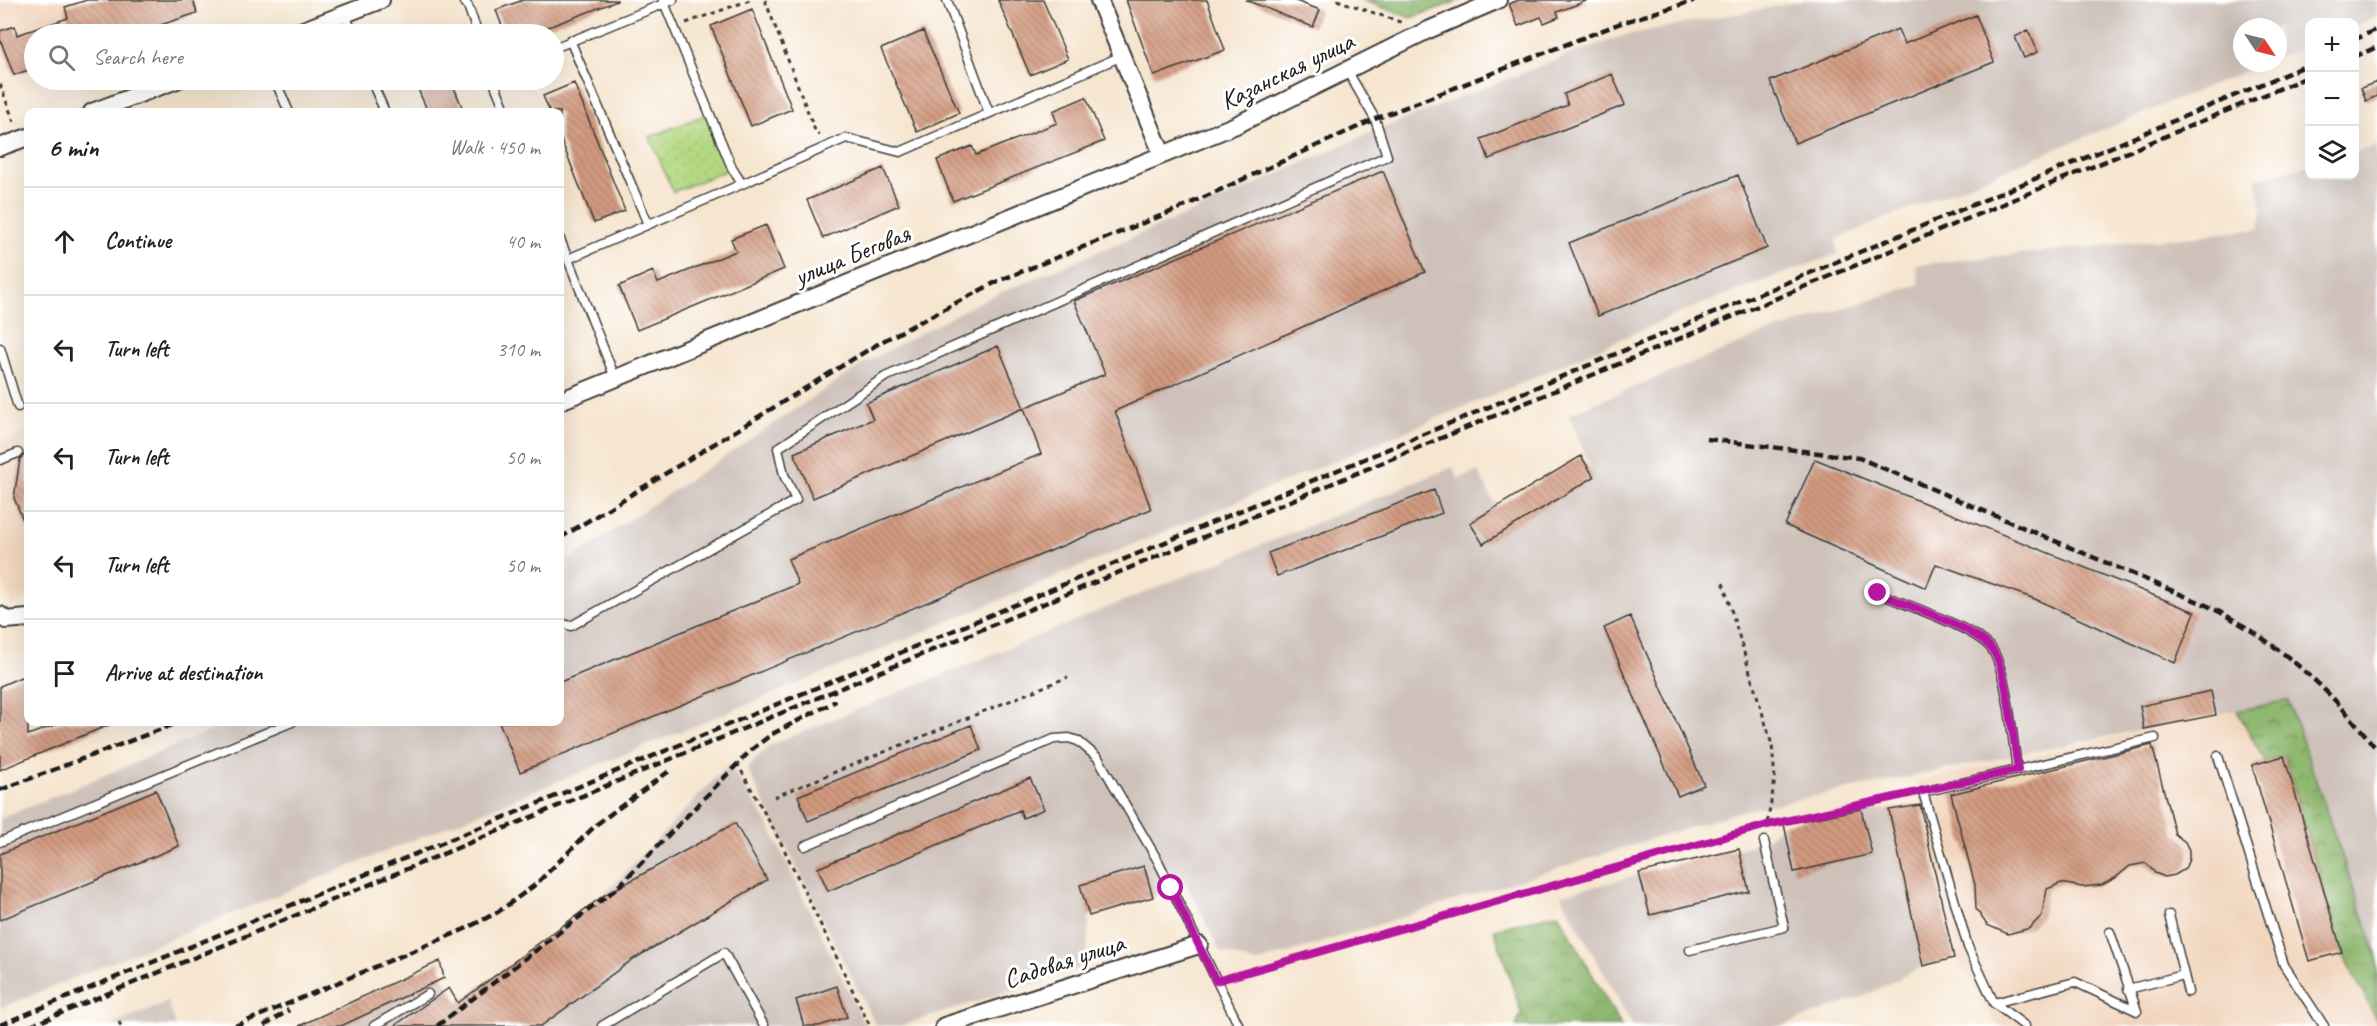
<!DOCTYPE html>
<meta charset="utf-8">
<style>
:root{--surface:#fff;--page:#f2f2f2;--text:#222;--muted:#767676;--line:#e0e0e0}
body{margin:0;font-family:Caveat,sans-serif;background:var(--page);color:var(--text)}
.controls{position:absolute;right:18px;top:18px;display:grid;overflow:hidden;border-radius:12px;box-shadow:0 6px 24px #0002}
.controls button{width:54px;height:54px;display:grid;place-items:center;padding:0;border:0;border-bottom:2px solid var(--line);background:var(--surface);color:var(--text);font:30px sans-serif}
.compass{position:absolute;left:2233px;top:18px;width:54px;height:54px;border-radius:50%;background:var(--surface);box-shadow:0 6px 24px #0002;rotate:125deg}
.stop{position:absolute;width:18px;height:18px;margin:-14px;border:4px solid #b5179e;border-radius:50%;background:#fff}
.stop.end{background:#b5179e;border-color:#fff;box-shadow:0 2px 6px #0008}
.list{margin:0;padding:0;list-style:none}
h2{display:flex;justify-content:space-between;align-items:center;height:78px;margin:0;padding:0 24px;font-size:26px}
h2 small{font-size:20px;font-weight:400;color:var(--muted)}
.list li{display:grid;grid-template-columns:39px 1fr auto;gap:18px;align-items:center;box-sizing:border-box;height:108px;padding:0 24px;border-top:2px solid var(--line)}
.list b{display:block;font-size:22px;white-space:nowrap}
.list em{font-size:20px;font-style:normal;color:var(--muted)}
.icon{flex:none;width:33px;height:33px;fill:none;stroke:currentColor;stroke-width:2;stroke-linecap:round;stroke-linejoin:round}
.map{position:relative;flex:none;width:2377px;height:1026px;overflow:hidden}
.search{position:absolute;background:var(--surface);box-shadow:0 6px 24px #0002;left:24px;top:24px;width:540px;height:66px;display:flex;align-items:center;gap:15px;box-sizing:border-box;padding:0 21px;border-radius:33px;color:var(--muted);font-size:22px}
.panel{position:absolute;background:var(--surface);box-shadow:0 6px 24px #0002;left:24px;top:108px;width:540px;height:618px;border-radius:12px}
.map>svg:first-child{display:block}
</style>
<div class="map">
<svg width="2377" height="1026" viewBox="0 0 2377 1026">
<defs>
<pattern id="green-dots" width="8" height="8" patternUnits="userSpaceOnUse" patternTransform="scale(1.5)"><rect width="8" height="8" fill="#b4d881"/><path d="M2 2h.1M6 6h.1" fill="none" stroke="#9ab96f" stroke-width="1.8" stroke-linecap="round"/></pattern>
<pattern id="forest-crowns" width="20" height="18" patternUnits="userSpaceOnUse" patternTransform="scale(1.5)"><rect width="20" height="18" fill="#8fb86f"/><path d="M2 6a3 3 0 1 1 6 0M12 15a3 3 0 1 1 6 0" fill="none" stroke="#74955a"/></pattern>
<pattern id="building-back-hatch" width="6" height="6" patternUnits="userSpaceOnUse" patternTransform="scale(1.5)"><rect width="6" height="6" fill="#d29a7f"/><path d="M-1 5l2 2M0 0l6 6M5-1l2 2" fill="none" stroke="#aa7d67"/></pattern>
</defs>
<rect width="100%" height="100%" fill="#fff"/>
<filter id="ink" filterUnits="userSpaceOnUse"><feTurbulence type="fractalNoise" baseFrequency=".0167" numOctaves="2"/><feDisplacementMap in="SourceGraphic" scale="12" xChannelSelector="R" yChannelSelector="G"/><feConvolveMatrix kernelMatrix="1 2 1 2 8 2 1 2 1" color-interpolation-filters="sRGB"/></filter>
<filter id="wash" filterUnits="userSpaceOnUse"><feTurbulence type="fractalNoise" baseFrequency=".008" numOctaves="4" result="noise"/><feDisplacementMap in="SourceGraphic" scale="24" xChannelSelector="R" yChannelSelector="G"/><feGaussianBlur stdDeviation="1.35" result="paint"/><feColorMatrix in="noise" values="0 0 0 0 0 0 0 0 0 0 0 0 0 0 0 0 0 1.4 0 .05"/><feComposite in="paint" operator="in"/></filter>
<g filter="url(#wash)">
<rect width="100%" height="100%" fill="#f6e5cf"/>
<!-- built -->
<path fill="#f1d5bd" d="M9,0H101L68,18L17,35L14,26L0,31V3Z
M28,431V598L11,605L0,577V442Z
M2288,700L2377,993V1026H1997L1958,960L1917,781Z"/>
<!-- industrial -->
<path fill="#cec1ba" d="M1809,0H2377V16L2355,26L2354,22H2310L2309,45L2278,58V27H2242V63H2266L1836,239L1837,254L1699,305L1505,390L810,679L0,1008V819L232,722H560V566L863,364L983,300L1214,203L1365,135L1576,52L1626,35Z
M2377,146V993L2288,700L1741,811L1256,963L1220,951L1185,881L1153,897L1089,916L1086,967L900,1026H876L747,768L770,745L1453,467L1458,479L1478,471L1496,507L1581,456L1592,473L1569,414L1761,335L1919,284L1916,265L2259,229L2262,210L2256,179L2309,165L2310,176H2354L2355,152Z
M729,764L767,822L865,1026H299L440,961L444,978L459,1003L603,896Z
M1922,804L1954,958L1923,966L1865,996L1781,1026H1633L1561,895L1739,849L1764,841L1784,824L1861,809L1889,810Z
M168,1002L176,1026H111L119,1022Z"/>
<!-- green -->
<path fill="url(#green-dots)" stroke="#687a4e" stroke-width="1.5" d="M710,113L732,168L673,192L650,137Z"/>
<!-- forest -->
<path fill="url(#forest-crowns)" stroke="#566a46" stroke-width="1.5" d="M1362,0H1461L1411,18Z
M2288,700L2377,957V1021L2342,952L2285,756L2265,761L2237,711Z
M1558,913L1621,1026H1516L1521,1012L1494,929Z"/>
<g id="blocks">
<!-- building -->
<path fill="url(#building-back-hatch)" d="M87,0H193L197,13L133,34H34V68L14,75L0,39V31L15,26L17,35L68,18L65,7Z
M523,0H617V1L530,34H505L496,10Z
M998,0H1043L1068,59L1030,75Z
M1126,0H1207L1225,50L1154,76Z
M1246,0H1293L1320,10L1313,27Z
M1519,0H1586V1L1557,12L1559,17L1544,23L1541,17L1518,26L1509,4Z
M752,9L792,109L751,126L711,26Z
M1976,15L1994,62L1795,143L1770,81L1898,29L1904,44Z
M2028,30L2038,52L2024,58L2015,37Z
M923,31L959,113L917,132L881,49Z
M1612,74L1625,105L1489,159L1481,139L1568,105L1564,94Z
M414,80H451L464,112H428Z
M2377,82V96L2366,101L2361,88Z
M574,83L625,211L594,223L560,137V112H550L543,96Z
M1086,97L1104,141L953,201L937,160L972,146L976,155L1057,123L1053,111Z
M883,168L899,205L823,238L807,200Z
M1383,171L1425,272L1115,411L1151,509L520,772L499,722H560V682L798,584L788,559L1041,454L1024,408L1105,374L1074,301Z
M1738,175L1767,248L1598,316L1569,243Z
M766,225L784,269L637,330L619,286L653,271L658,283L736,251L731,239Z
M998,346L1024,408L813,498L794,453L873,419L866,403Z
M24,455H28V532L14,498L20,459Z
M1581,456L1594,477L1483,544L1470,523Z
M1815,459L2195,612L2175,663L2035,599L1936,564L1926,588L1785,525Z
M1434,490L1442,513L1277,576L1268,553Z
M1630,616L1704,785L1678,796L1604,628Z
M28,674V735L63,722H116L0,770V686Z
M2211,691L2216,715L2144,729L2140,706Z
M971,725L981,750L808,821L798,796Z
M2152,745L2175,834L2185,842L2189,850V859L2185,869L2175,875L2165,877L2155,873L2146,863L2130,866L2115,878L2102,885L2082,887L2061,883L2047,889L2042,915L2030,928L2008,934L1987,925L1976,909L1975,885L1951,794Z
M2284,756L2342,952L2309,961L2252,765Z
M1030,778L1044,809L1023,818L1020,810L828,891L818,868Z
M156,790L179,846L0,920V854Z
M1920,805L1954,958L1923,966L1889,810Z
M1861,809L1872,854L1794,872L1784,824Z
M735,823L767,880L632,960L541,1026H394L449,988L458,1003L603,896Z
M1739,849L1749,891L1650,915L1639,873Z
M1144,866L1153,897L1089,916L1080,885Z
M440,961L444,978L341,1026H299Z
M837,986L847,1017L819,1026H804L796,1000Z"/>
</g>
</g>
<g filter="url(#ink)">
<use href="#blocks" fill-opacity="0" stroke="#3d3a37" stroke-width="1.5"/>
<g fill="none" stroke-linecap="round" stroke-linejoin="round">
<defs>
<path id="lane" d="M463,0L468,6L478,34
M947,0L989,113
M345,14L353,34
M570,40L648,224
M554,48L673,0
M275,80L289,112
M371,80L385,112
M493,80L506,112
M742,184L846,138L900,152L1122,56
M560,239L616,380
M568,259L742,184L732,168L663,0
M0,348L18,407
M0,460L18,453
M1878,593C1905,605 1974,627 1991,648C2007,669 2013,741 2017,770
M560,623L571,626L796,500L784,475L778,448L885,377L1387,156L1375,119L1348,72
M2218,756L2284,965L2324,1026
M0,842L292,722
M805,846L1054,739L1069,738L1078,741L1098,758L1158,861L1239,1026
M2110,932L2137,1011
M1690,950L1784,927L1764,841
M2184,975L2188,992
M2128,989L2184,975L2169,915
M1994,1003L2075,982L2137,1011
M374,1026L428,994
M602,1026L724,953L764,1026
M2025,1026L1994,1003L1968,947L1923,792L2155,738"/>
<path id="street" d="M1099,0L1162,154
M293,34L381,0
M92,112L177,80
M0,147L28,137
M560,401L1236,125L1426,31L1498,0
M0,615L6,620L28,618
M944,1026L1199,945"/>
</defs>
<!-- lane casing -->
<use href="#lane" stroke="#3d3a37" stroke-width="11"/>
<!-- street casing -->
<use href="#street" stroke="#3d3a37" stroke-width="20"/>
<!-- path -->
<path stroke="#3d3a37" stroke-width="3" stroke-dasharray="4.5 4.5" stroke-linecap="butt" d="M765,0L816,133L820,135
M1337,0L1403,23
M686,23L750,0
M0,84L15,125
M1723,583L1772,745L1775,779L1767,825
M737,763L781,843L870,1026
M774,797L1068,677
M1229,977L1767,825L1912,795
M119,1022L121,1026"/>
<!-- lane -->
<use href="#lane" stroke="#fff" stroke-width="8"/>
<!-- street -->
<use href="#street" stroke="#fff" stroke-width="16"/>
<!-- rail -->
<path stroke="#1c1c1c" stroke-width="4.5" stroke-dasharray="9 4.5" stroke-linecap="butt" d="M2354,40L2377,29
M2354,57L2377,47
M1707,439L1859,458L2206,605C2275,639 2330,688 2377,750
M560,538L881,342L998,281L1178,209L1375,119L1621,23L1696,0
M0,790L180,722
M0,1025L641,761L2310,64
M30,1026L2310,76
M235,1026L465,929L498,912L535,885L597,824L672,769
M264,1026L289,1010
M437,1026L616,889L751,750L772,734L836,701"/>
</g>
</g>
<g fill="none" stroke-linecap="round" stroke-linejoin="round" filter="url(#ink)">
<!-- route -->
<path stroke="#b5179e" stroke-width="8" d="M1171,888L1216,981L1767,825L2018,770C2013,741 2008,669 1991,648C1974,627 1905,605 1878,593"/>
</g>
<g text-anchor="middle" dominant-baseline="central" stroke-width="6" stroke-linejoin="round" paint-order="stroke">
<!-- street labels -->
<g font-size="26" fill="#1c1c1c" stroke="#fff">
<text transform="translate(1287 71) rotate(-26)">Казанская улица</text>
<text transform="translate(852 255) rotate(-22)">улица Беговая</text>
<text transform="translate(1064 961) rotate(-18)">Садовая улица</text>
</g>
</g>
</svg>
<div class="controls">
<button>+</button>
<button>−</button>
<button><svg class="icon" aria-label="layers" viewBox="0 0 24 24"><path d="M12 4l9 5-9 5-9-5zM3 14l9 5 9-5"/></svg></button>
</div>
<svg class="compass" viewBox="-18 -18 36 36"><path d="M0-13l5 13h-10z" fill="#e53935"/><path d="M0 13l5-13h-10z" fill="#767676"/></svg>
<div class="stop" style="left:1171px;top:888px"></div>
<div class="stop end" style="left:1878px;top:593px"></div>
<div class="search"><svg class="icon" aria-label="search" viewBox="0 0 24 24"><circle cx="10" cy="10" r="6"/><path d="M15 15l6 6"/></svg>Search here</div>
<section class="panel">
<h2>6 min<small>Walk · 450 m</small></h2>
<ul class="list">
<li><svg class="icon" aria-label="ahead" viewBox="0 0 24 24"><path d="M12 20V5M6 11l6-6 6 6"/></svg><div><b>Continue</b></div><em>40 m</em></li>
<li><svg class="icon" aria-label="left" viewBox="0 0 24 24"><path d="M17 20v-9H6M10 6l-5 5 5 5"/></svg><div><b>Turn left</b></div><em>310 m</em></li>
<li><svg class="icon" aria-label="left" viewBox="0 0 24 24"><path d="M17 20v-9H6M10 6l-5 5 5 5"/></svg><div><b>Turn left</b></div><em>50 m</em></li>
<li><svg class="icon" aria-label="left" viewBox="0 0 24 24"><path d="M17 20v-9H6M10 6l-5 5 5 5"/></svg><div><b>Turn left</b></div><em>50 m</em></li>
<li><svg class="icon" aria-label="arrive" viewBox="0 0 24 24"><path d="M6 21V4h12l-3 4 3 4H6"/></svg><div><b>Arrive at destination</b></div></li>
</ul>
</section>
</div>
